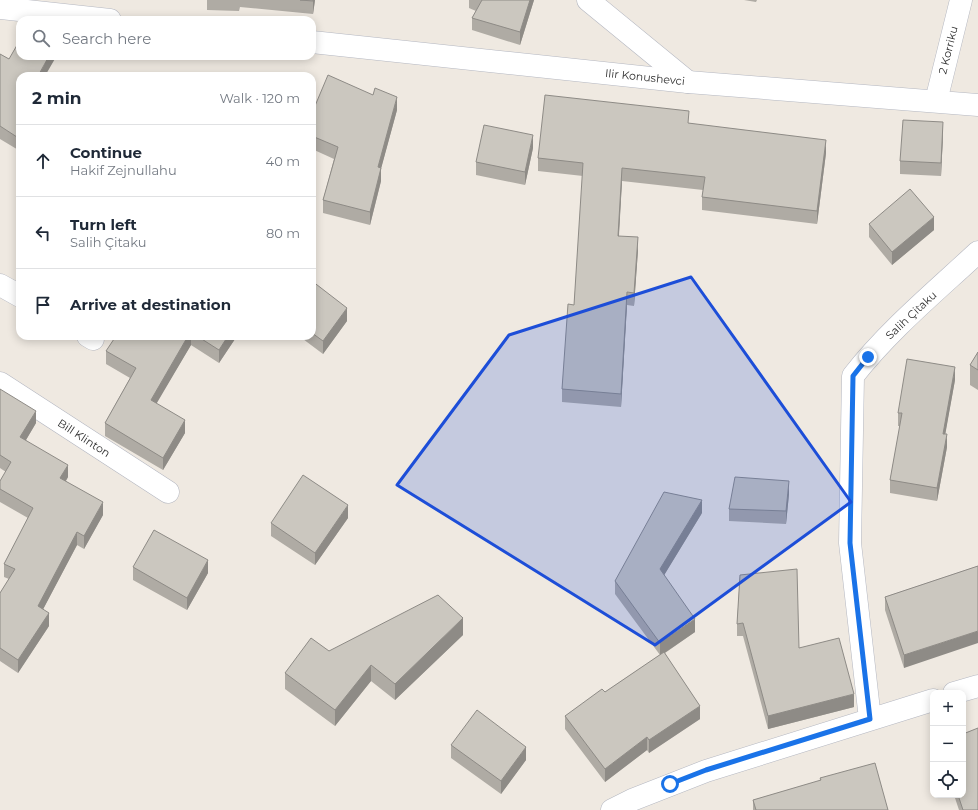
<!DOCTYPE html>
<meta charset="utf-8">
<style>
:root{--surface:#fff;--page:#f6f6f7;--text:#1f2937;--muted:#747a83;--line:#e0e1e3}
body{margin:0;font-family:Montserrat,sans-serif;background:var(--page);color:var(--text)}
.controls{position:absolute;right:12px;bottom:12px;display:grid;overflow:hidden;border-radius:8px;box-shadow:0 2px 10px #0003}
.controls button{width:36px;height:36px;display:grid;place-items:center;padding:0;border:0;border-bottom:1px solid var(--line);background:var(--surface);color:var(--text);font:20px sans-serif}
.stop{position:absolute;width:12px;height:12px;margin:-9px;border:3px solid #1a73e8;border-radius:50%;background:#fff}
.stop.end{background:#1a73e8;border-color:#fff;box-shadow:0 1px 4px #0008}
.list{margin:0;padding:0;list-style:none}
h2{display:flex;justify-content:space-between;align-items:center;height:52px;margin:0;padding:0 16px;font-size:17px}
h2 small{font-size:13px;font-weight:400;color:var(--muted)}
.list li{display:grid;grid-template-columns:26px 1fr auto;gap:12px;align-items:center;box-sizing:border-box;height:72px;padding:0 16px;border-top:1px solid var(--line)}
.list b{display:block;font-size:15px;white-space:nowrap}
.list p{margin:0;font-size:13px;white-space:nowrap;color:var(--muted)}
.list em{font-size:13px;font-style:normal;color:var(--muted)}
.icon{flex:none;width:22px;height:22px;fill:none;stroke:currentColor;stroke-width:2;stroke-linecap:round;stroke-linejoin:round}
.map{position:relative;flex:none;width:978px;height:810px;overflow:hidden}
.search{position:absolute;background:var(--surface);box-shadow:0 2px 10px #0003;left:16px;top:16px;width:300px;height:44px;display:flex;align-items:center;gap:10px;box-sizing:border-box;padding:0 14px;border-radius:12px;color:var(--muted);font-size:15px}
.panel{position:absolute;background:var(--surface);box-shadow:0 2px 10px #0003;left:16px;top:72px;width:300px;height:268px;border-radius:12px}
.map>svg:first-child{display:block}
</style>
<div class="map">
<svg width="978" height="810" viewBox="0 0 978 810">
<rect width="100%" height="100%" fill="#efe9e1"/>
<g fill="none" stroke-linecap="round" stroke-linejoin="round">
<defs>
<path id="minor" d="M588,0L688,82
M936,101L961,0
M0,285L20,296
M88,336L93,339
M0,383L168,492
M954,693L978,686
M870,719L850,543L853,376C889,330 935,292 978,252
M612,810L632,800L706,771L933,700"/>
<path id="tertiary" d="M0,8L110,20
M312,42L688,82L978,105"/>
</defs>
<!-- minor casing -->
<use href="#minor" stroke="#b4b7c1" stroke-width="23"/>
<!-- tertiary casing -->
<use href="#tertiary" stroke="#b4b7c1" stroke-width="23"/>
<!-- minor -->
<use href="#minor" stroke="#fff" stroke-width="22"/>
<!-- tertiary -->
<use href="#tertiary" stroke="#fff" stroke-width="22"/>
</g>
<!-- wall -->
<path fill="#afaba4" d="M207,0H315L313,14L240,7L239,11L207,10Z
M469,0H534L520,45L472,30V18L476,11L469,8Z
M744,0H757L756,2Z
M0,54L9,59L56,56V57L20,76V151L0,139Z
M397,110L381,168V181L370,225L323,213V200L334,159L312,149V113Z
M689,123L826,153L817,224L702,210V197L703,190L622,181L619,236L638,250L634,306L627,305L621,407L562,402V389L574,305L583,176L538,171V158Z
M943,135L941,176L900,174V161Z
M533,148L525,185L476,175V162Z
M869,224L934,230L892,265L869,237Z
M312,281L347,321L323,354L299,336H312Z
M151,336H237L219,363L191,345L156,403L185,433L163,470L105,436V423L130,378L106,364V351L150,338Z
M978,352V390L970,385V365Z
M955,380L945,434L947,447L937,501L890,493V480L900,426H898V413Z
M0,389L36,423L26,440L68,477L66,481L103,515L84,549L77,545L43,609L49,626L18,673L0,661V593L9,579L4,577V564L28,518L0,502V481L6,472L0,468Z
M789,494L786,524L729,521V509Z
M702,513L664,575L695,632L665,653L700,719L649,753L647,750L605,782L565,729V716L605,692L660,655L615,594V581Z
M348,518L315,565L271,536V523Z
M978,566L904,668L885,610V597Z
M133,567L208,573L187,610L133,580Z
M740,575L799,648L854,707L768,729L743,636H737V624Z
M463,635L395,700L371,681L335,726L285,689V673L329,651Z
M969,732L978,810H959L954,795H963Z
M451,745L526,760L501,794L451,758Z
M820,778L888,810H753V800L820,781Z"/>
<!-- shaded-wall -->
<path fill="#8e8b86" d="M313,0H315L313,14Z
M530,0H534L520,45V32Z
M49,56H56V57L45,76H38Z
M397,97V110L378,180V167Z
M943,122V135L941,176V163Z
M533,135V148L525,185V172Z
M826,140V153L817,224V211Z
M381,168V181L370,225V212Z
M622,168V181L618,249V236Z
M934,217V230L892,265V252Z
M638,237V250L634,306V293Z
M627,292V305L621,407V394Z
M347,308V321L323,354V341Z
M188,336H191V345L151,413V400Z
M228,336H237L219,363V350Z
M955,367V380L943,447V434Z
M36,411V423L20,450V437Z
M185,420V433L163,470V458Z
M947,434V447L937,501V488Z
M68,465V477L60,490V478Z
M789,481V494L786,524V511Z
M702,500V513L660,582V569Z
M103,502V515L84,549V536Z
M348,505V518L315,565V553Z
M77,532V545L38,619V606Z
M208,560V573L187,610V598Z
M49,613V626L18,673V660Z
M463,618V635L395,700V684Z
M695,619V632L660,656V643Z
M978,631V643L904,668V655Z
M371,665V681L335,726V710Z
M854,694V707L768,729V716Z
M700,706V719L649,753V740Z
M647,737V750L605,782V769Z
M526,747V760L501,794V781Z"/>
<!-- building -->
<path fill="#cbc7bf" stroke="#8e8b86" d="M300,0H313V1Z
M482,0H530L520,32L472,18Z
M20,40V56H49L38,76H20V139L0,126V54L9,59Z
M328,75L373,95L375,88L397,97L378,167L381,168L370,212L323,200L338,147L312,136V113Z
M545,95L689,111L688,123L826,140L817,211L702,197L705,177L622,168L618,236L638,237L634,293L627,292L621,394L562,389L568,304L574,305L583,163L538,158Z
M903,120L943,122L941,163L900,161Z
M484,125L533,135L525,172L476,162Z
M910,189L934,217L892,252L869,224Z
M312,281L347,308L323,341L312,333Z
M116,336H146L150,338L151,336H188L151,400L185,420L163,458L105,423L136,368L106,351Z
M197,336H228L219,350Z
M978,352V370L970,365Z
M907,359L955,367L943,434H947L937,488L890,480L902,413H898Z
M0,389L36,411L20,437L68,465L60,478L103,502L84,536L77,532L38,606L49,613L18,660L0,648V593L15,569L4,564L33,508L0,489V481L11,462L0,455Z
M303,475L348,505L315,553L271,523Z
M735,477L789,481L786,511L729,509Z
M664,492L702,500L660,569L695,619L660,643L615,581Z
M154,530L208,560L187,598L133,567Z
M978,566V631L904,655L885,597Z
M797,569L799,648L839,638L854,694L768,716L743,623L737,624L740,575Z
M438,595L463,618L395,684L371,665L335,710L285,673L311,638L329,651Z
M664,652L700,706L649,740L647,737L605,769L565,716L602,689L605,692Z
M477,710L526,747L501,781L451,745Z
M978,728V810H963L958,795H963V734Z
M875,763L888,810H756L753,800L821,780L820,778Z"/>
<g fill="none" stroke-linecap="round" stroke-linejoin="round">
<!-- route -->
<path stroke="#1a73e8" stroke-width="5" d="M670,784L706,770L870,719L850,543L853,376L868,357"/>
</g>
<!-- marked area -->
<path fill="#1d4ed8" fill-opacity="0.2" stroke="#1d4ed8" stroke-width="3" stroke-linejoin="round" d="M691,277L851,502L655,645L397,485L509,335Z"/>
<g text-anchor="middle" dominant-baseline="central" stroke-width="4" stroke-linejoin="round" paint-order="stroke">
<!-- street labels -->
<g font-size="11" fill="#2e2e2e" stroke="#fff">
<text transform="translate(948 50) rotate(-76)">2 Korriku</text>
<text transform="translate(645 77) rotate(6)">Ilir Konushevci</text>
<text transform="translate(911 315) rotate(-43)">Salih Çitaku</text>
<text transform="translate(84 438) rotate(33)">Bill Klinton</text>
</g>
</g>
</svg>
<div class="controls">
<button>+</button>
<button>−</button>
<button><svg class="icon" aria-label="locate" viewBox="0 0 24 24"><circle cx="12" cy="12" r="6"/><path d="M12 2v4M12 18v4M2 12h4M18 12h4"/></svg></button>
</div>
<div class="stop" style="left:670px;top:784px"></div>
<div class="stop end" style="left:868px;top:357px"></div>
<div class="search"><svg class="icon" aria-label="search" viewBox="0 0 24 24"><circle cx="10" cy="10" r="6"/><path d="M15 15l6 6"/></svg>Search here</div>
<section class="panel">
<h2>2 min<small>Walk · 120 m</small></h2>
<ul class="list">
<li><svg class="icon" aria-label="ahead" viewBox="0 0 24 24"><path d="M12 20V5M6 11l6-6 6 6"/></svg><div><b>Continue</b><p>Hakif Zejnullahu</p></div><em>40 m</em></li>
<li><svg class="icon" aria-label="left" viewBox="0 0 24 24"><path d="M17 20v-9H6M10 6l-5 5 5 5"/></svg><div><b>Turn left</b><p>Salih Çitaku</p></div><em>80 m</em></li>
<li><svg class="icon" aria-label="arrive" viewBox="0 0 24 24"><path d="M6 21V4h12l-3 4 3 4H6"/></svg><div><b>Arrive at destination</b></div></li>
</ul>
</section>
</div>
